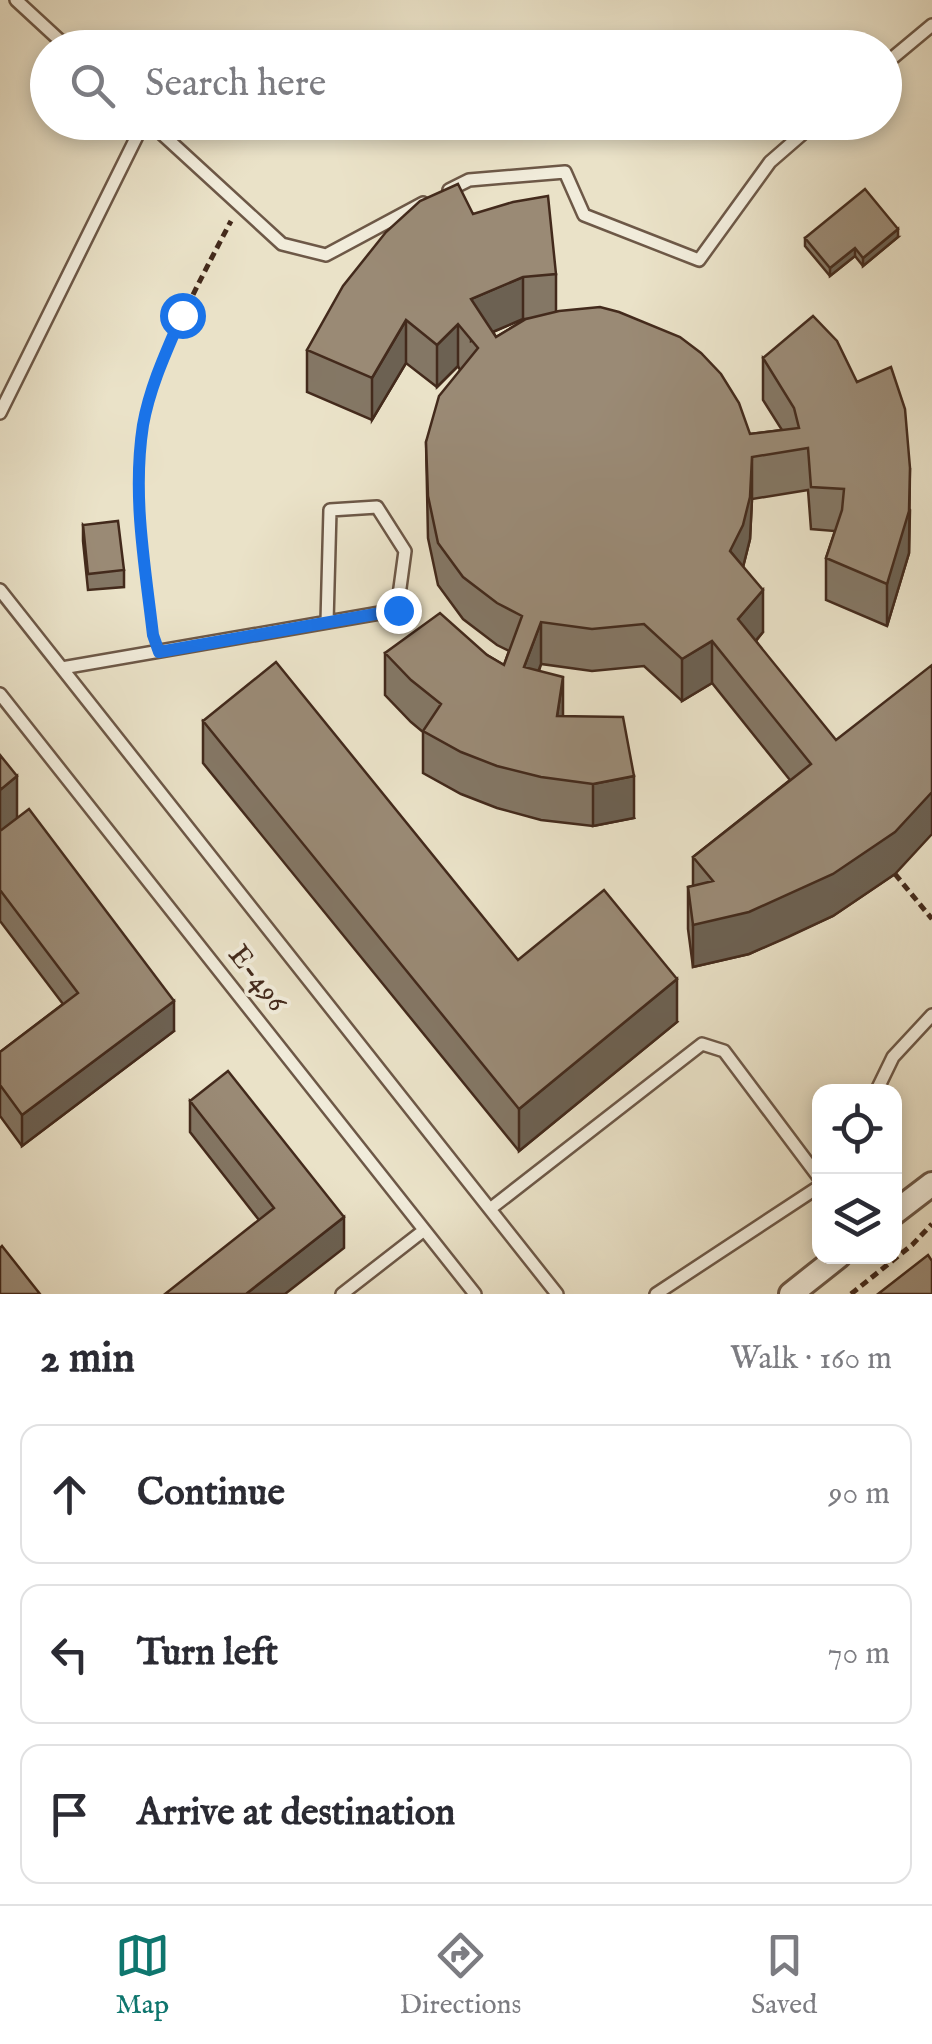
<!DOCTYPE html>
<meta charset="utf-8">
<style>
:root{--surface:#fff;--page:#f2f2f3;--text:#2b2b33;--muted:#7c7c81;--line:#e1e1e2;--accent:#0f766e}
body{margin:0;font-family:"IM FELL English",serif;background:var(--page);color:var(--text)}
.controls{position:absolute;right:30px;bottom:30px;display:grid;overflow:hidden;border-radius:20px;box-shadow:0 5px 15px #0003}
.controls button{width:90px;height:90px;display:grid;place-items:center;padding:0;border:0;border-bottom:2px solid var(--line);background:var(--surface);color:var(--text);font:50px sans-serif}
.stop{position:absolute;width:30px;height:30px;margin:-22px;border:8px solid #1a73e8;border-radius:50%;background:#fff}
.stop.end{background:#1a73e8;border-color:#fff;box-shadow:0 2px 10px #0008}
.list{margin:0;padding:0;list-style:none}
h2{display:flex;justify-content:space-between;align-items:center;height:130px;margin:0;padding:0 40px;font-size:42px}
h2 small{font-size:32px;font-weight:400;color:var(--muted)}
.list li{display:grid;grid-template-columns:65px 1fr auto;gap:30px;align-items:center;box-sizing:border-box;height:140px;margin:0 20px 20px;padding:0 20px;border:2px solid var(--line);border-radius:20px}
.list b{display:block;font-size:38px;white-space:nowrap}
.list em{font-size:32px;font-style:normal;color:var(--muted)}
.icon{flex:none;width:55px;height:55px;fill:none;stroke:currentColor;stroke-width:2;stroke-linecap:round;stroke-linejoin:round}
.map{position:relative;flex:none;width:932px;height:1294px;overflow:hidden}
.search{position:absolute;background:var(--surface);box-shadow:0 5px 15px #0003;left:30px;right:30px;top:30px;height:110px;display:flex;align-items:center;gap:25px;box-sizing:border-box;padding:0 35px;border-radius:55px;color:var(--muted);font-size:38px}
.sheet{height:610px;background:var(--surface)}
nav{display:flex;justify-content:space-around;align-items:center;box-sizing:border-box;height:140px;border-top:2px solid var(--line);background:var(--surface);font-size:28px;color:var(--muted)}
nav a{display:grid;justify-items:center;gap:5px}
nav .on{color:var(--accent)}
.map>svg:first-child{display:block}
</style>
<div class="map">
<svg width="932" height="1294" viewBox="0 0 932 1294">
<rect width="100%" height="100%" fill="#eae2c8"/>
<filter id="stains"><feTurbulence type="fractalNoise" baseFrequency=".002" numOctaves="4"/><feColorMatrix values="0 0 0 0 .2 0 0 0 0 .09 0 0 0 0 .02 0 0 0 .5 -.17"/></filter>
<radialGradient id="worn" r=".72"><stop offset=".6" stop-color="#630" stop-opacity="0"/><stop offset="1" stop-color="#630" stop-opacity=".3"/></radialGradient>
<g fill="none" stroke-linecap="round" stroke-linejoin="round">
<defs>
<path id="lane" d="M16,0L68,48
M884,65L932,25
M149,122L282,244L326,255L423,203
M449,190L469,180L565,172L584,215L699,260L770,162L816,122
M0,413L144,122
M0,590L557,1294
M62,668L397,610L405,551L377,507L330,510L327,622
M0,694L475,1294
M876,1092L893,1057L932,1015
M490,1209L702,1044L724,1051L820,1179
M342,1294L423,1231
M656,1294L820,1186"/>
<path id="street" d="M894,1213L932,1184
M791,1294L839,1256"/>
</defs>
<!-- lane casing -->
<use href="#lane" stroke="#6d5847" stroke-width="16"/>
<!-- street casing -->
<use href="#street" stroke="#6d5847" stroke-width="28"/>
<!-- path -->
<path stroke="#432a1c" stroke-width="5" stroke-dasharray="8 5" stroke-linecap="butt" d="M153,635C148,594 141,553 138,512C131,404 183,313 231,221
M895,874L932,919
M851,1294L912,1245L932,1224"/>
<!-- lane -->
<use href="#lane" stroke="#f1ecdb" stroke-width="11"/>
<!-- street -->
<use href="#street" stroke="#f1ecdb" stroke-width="22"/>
</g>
<!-- wall -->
<path fill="#847765" stroke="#432a1c" stroke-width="2.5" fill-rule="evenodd" d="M473,214L556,274V311L750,434L782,430L763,400V358L910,510L909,553L887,626L826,600V558L835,531L811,529L808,490L752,499L750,539L743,567L763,632L756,641L895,874L833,916L749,954L693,967L688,929V887L693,886V857L790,780L712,683L682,701L644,666L592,671L541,664L539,671L563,716L634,818L593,826L541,820L497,808L461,794L423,773V732L411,722L385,695V653L487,655L504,665L509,651L497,645L463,619L438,585L428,538L426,442L460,370L458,366L437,387L406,363L372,420L307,392V350ZM523,319H526L496,337L493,332Z
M898,237L863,266L855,256L830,276L805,246V238Z
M83,525L124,570V587L88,590L83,541Z
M203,721L518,960L677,1022L519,1151L203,763Z
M0,755L17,818L174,1031L22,1146L0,1116V1052L63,1004L0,921Z
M190,1101L344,1248L259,1220L190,1132Z"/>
<!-- shaded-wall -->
<path fill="#6c6152" stroke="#432a1c" stroke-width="2.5" d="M898,229V237L863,266V258Z
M855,248V256L830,276V268Z
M523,277V319L471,341V299Z
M406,320V363L372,420V378Z
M458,324V366L437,387V345Z
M752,457V499L750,539L743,567L730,551Z
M910,468L909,553L887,626V584Z
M763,590V632L738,661V619Z
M541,622V664L524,709V667Z
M712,641V683L682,701V659Z
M563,677V719L557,716Z
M17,776V838L0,851V790Z
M634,776V818L593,826V784Z
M932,792V834L895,874L833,916L788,937L749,954L693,967V925Z
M677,979V1022L519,1151V1109Z
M174,1001V1031L22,1146V1115Z
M344,1217V1248L285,1294H246Z"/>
<!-- building -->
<path fill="#9a8a75" stroke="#432a1c" stroke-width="2.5" d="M458,184L473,214L513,202L548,196L556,274L523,277L471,299L496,337L526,319L559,311L600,307L619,312L680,337L701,353L721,374L739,403L750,434L799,428L794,408L763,358L813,316L837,341L857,382L891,367L905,409L910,468L909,511L887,584L826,558L842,510L844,489L811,487L808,448L752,457L750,497L743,525L730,551L763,590L738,619L836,740L932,665V792L895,832L833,874L749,912L693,925L688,887L713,881L693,857L811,764L712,641L682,659L644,624L592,629L541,622L524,667L563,677L557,716L623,717L634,776L593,784L541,777L497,766L461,752L423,731L441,704L411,680L385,653L440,613L487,655L504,665L522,616L497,603L463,577L438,543L428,496L426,442L439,396L478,348L458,324L437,345L406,320L372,378L307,350L343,286L386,232L420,201Z
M865,189L898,229L863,258L855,248L830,268L805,238Z
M118,521L124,570L88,574L83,525Z
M276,662L518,960L604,890L677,979L519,1109L203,721Z
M0,755L17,776L0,790Z
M29,809L174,1001L22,1115L0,1085V1052L78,993L0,890V831Z
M228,1071L344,1217L246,1294H165L274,1208L190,1101Z
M2,1246L40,1294H0V1248Z
M928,1255L932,1261V1294H878Z"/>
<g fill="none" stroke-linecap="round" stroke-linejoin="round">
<!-- route -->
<path stroke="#1a73e8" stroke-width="12" d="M182,315C167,350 150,386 143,425C132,496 145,565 153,635L159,652L398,610"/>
</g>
<g text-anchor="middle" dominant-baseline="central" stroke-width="8" stroke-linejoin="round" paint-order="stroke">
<!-- street labels -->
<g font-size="30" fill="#432a1c" stroke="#f1ecdb">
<text transform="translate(257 979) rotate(52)">E-496</text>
</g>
</g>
<rect width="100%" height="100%" filter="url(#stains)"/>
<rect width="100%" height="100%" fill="url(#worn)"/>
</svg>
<div class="controls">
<button><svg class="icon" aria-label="locate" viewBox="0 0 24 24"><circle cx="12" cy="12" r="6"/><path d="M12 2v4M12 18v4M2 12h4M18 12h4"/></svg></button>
<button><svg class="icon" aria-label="layers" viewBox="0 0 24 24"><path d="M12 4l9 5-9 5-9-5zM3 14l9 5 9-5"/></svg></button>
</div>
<div class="stop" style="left:182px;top:315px"></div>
<div class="stop end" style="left:398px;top:610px"></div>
<div class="search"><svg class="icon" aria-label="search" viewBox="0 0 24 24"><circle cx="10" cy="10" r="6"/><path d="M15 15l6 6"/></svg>Search here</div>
</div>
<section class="sheet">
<h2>2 min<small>Walk · 160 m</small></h2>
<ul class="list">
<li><svg class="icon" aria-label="ahead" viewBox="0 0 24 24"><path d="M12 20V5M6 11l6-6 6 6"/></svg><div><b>Continue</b></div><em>90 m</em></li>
<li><svg class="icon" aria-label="left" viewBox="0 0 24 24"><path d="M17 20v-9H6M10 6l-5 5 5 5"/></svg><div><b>Turn left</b></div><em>70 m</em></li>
<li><svg class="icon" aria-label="arrive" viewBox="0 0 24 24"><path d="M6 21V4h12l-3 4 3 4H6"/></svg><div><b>Arrive at destination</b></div></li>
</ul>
</section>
<nav>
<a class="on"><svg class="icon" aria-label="map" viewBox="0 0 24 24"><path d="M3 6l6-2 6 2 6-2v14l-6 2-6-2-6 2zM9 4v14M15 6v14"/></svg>Map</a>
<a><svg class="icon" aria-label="directions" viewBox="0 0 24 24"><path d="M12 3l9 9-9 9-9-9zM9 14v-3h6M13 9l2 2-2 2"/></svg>Directions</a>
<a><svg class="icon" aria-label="saved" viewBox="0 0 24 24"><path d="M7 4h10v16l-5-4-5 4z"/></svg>Saved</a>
</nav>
